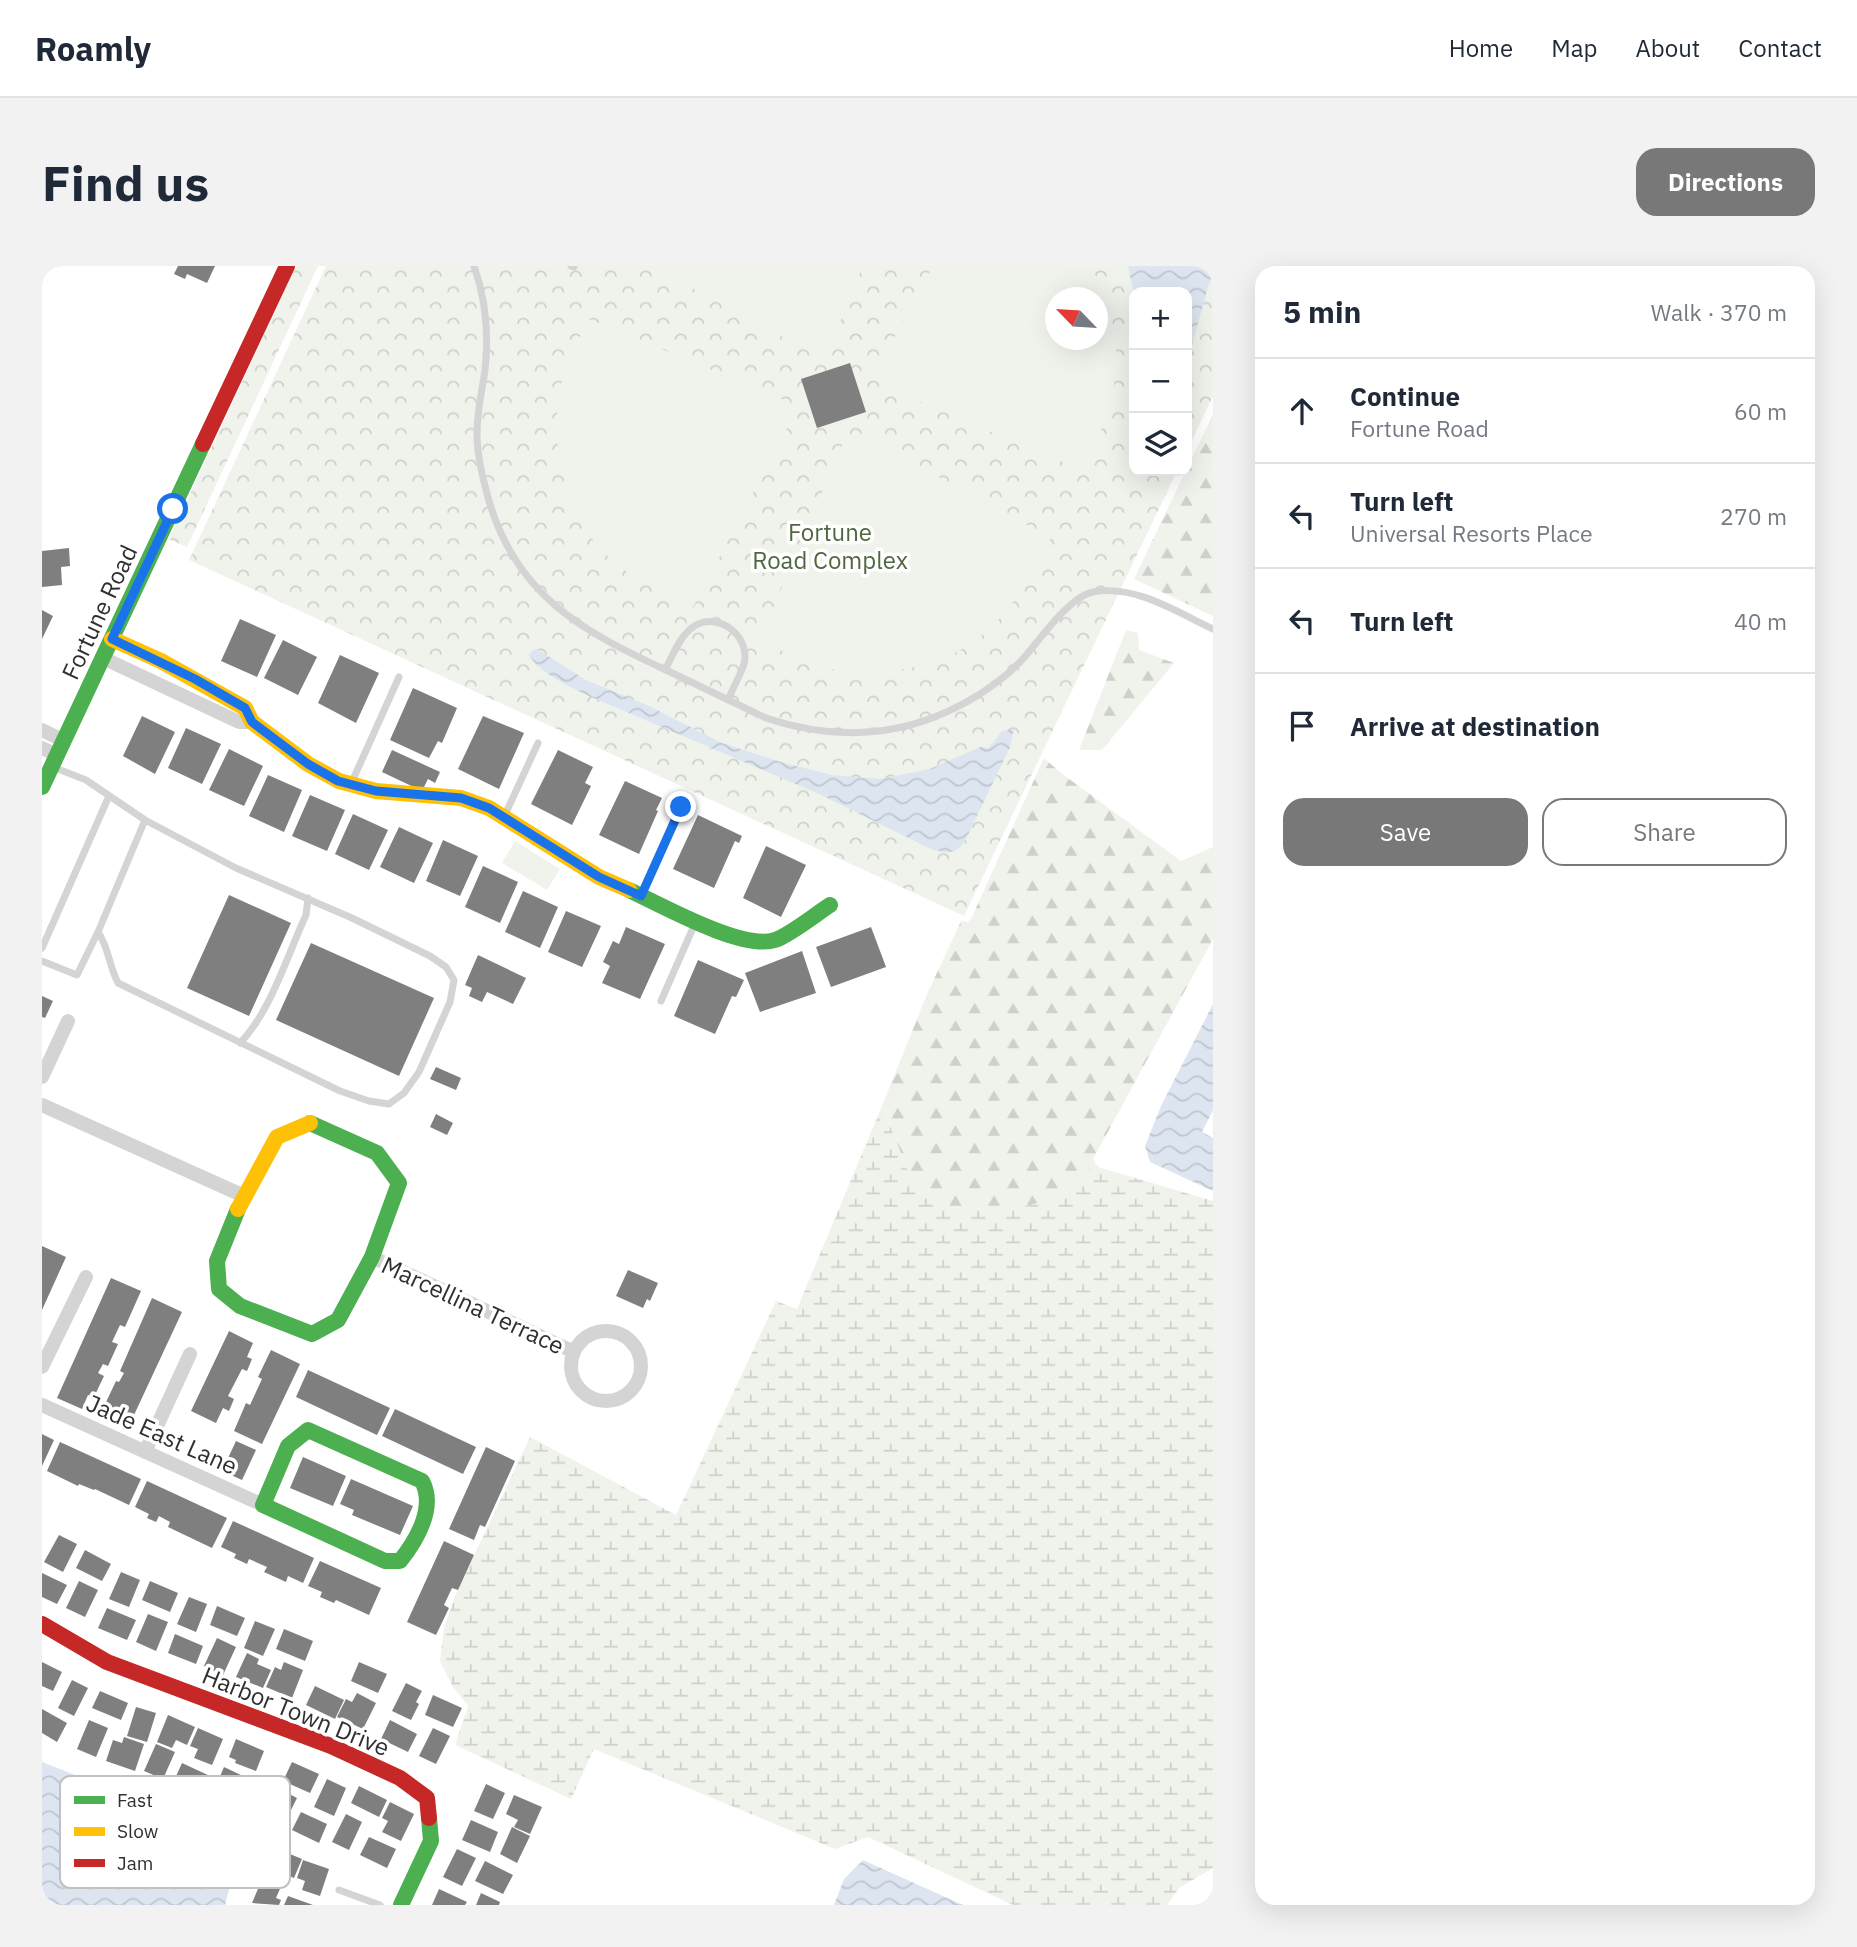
<!DOCTYPE html>
<meta charset="utf-8">
<style>
:root{--surface:#fff;--page:#f2f2f3;--text:#1f2937;--muted:#747a83;--line:#e0e1e3;--accent:#787878}
body{margin:0;font-family:"IBM Plex Sans",sans-serif;background:var(--page);color:var(--text)}
.controls{position:absolute;right:21px;top:21px;display:grid;overflow:hidden;border-radius:14px;box-shadow:0 7px 28px #0002}
.controls button{width:63px;height:63px;display:grid;place-items:center;padding:0;border:0;border-bottom:2px solid var(--line);background:var(--surface);color:var(--text);font:35px sans-serif}
.compass{position:absolute;left:1003px;top:21px;width:63px;height:63px;border-radius:50%;background:var(--surface);box-shadow:0 7px 28px #0002;rotate:295deg}
.stop{position:absolute;width:21px;height:21px;margin:-16px;border:5px solid #1a73e8;border-radius:50%;background:#fff}
.stop.end{background:#1a73e8;border-color:#fff;box-shadow:0 2px 7px #0008}
.list{margin:0;padding:0;list-style:none}
h2{display:flex;justify-content:space-between;align-items:center;height:91px;margin:0;padding:0 28px;font-size:30px}
h2 small{font-size:23px;font-weight:400;color:var(--muted)}
.list li{display:grid;grid-template-columns:46px 1fr auto;gap:21px;align-items:center;box-sizing:border-box;height:105px;padding:0 28px;border-top:2px solid var(--line)}
.list b{display:block;font-size:26px;white-space:nowrap}
.list p{margin:0;font-size:23px;white-space:nowrap;color:var(--muted)}
.list em{font-size:23px;font-style:normal;color:var(--muted)}
.actions{display:flex;gap:14px;padding:21px 28px}
.actions a{flex:1;padding:16px 0;border:2px solid var(--accent);border-radius:21px;text-align:center;font-size:24px;color:var(--accent)}
.actions .main{background:var(--accent);color:#fff}
.icon{flex:none;width:38px;height:38px;fill:none;stroke:currentColor;stroke-width:2;stroke-linecap:round;stroke-linejoin:round}
.map{position:relative;flex:none;width:1171px;height:1639px;overflow:hidden;border-radius:21px}
header{display:flex;align-items:center;gap:42px;box-sizing:border-box;height:98px;padding:0 35px;background:var(--surface);border-bottom:2px solid var(--line)}
header strong{font-size:33px}
nav{display:flex;gap:38px;margin-inline-start:auto;font-size:24px}
.intro{display:flex;align-items:center;justify-content:space-between;box-sizing:border-box;height:168px;padding:0 42px}
h1{margin:0;font-size:49px}
.button{padding:18px 32px;border-radius:21px;background:var(--accent);color:#fff;font-size:24px;font-weight:700}
main{display:flex;gap:42px;padding:0 42px}
aside{flex:1;background:var(--surface);border-radius:21px;box-shadow:0 7px 28px #0002}
.map>svg:first-child{display:block}
</style>
<header>
<strong>Roamly</strong>
<nav><a>Home</a><a>Map</a><a>About</a><a>Contact</a></nav>
</header>
<div class="intro"><h1>Find us</h1><a class="button">Directions</a></div>
<main>
<div class="map">
<svg width="1171" height="1639" viewBox="0 0 1171 1639">
<defs>
<pattern id="forest-firs" width="22" height="20" patternUnits="userSpaceOnUse" patternTransform="scale(1.75)"><rect width="22" height="20" fill="#eff3ec"/><path d="M5 1l3.5 6h-7zM16 11l3.5 6h-7z" fill="#cdd1cb"/></pattern>
<pattern id="wetland-marsh" width="20" height="14" patternUnits="userSpaceOnUse" patternTransform="scale(1.75)"><rect width="20" height="14" fill="#eff3ec"/><path d="M1 5h8M5 5V1M11 12h8M15 12V8" fill="none" stroke="#cdd1cb"/></pattern>
<pattern id="park-crowns" width="20" height="18" patternUnits="userSpaceOnUse" patternTransform="scale(1.75)"><rect width="20" height="18" fill="#eff3ec"/><path d="M2 6a3 3 0 1 1 6 0M12 15a3 3 0 1 1 6 0" fill="none" stroke="#cdd1cb"/></pattern>
<pattern id="water-waves" width="16" height="10" patternUnits="userSpaceOnUse" patternTransform="scale(1.75)"><rect width="16" height="10" fill="#dde6f0"/><path d="M0 5q4-4 8 0t8 0" fill="none" stroke="#bec6ce"/></pattern>
</defs>
<rect width="100%" height="100%" fill="#fff"/>
<!-- forest -->
<path fill="url(#forest-firs)" d="M1171,148V350L1092,313Z
M1084,364L1096,367L1097,384L1132,397L1060,484H1037Z
M1002,492L1019,507L1139,595L1171,581V673L1051,893L1054,898L1005,935L966,944L909,941L868,910L840,840L886,726L919,655L926,656L929,653Z"/>
<!-- wetland -->
<path fill="url(#wetland-marsh)" d="M840,840L868,910L909,941L966,944L1005,935L1054,898L1056,901L1171,935V1602L1137,1622L1125,1639H971L826,1571L793,1583L552,1483L529,1533L413,1479L426,1440L411,1421L398,1395L402,1361L414,1328L488,1171L634,1249L734,1035L755,1043Z"/>
<!-- park -->
<path fill="url(#park-crowns)" fill-rule="evenodd" d="M254,0H276L145,281L127,273Z
M284,0H1171V130L1145,185V26H1092V205H1135L922,650L147,294ZM1014,32H1056V74H1014Z"/>
<!-- garden -->
<path fill="#eff3ec" fill-rule="evenodd" d="M610,0H821L788,80L770,87Z
M891,0H1049C1090,81 1077,125 1042,205L843,121L836,101ZM1014,32H1056V74H1014Z
M547,53L745,135L750,153L651,341C624,328 596,316 573,297C522,253 504,174 521,111C527,90 538,71 547,53Z
M820,169L1009,272C974,341 938,394 855,404C838,406 819,409 802,406C772,400 745,387 717,375L802,175Z
M473,575L518,603L505,624L460,597Z"/>
<!-- water -->
<path fill="url(#water-waves)" d="M1086,0H1171V10L1166,21L1145,97V26L1092,27Z
M495,383L544,414L607,440L680,477L739,496L790,509L838,513L888,503L938,481L947,482L960,465L972,463L968,481L923,575C914,589 906,587 891,584L777,528L547,430C529,421 497,407 487,389L491,384Z
M1171,738V844L1160,866L1171,872V925L1108,896L1103,880L1119,840Z
M0,1496L200,1574L183,1639H0Z
M821,1594L921,1639H792L802,1613Z"/>
<!-- building -->
<path fill="#7f7f7f" d="M136,0H173L165,17L145,8L143,13L132,8Z
M808,97L824,146L775,162L759,113Z
M27,282L28,300L19,301L20,319L0,321V285Z
M0,344L11,350L0,373Z
M198,353L234,369L215,411L179,395Z
M241,374L275,391L256,429L222,412Z
M298,389L337,407L314,457L276,437Z
M371,422L415,442L400,477L396,475L387,492L348,474Z
M100,450L133,466L113,508L81,490Z
M441,450L482,467L457,523L416,503Z
M144,462L179,478L160,518L126,502Z
M187,483L221,500L202,540L167,524Z
M350,484L398,506L393,517L386,513L380,525L340,506Z
M516,484L551,501L543,517L549,520L530,559L489,538Z
M226,509L260,524L242,566L207,550Z
M583,515L620,532L614,544L616,545L597,588L557,569Z
M268,529L303,544L285,585L250,570Z
M311,548L346,564L327,604L293,588Z
M656,549L700,570L697,577L693,575L672,622L631,603Z
M357,561L391,577L372,617L338,601Z
M401,574L436,590L418,630L384,615Z
M724,580L764,599L739,651L701,632Z
M441,600L476,616L458,657L423,641Z
M481,625L516,641L498,682L463,666Z
M187,629L249,657L207,750L145,722Z
M524,645L559,660L540,701L506,686Z
M584,661L623,678L598,733L560,717L568,700L561,696L571,675L577,678Z
M829,661L844,701L789,721L774,681Z
M269,677L392,732L357,810L234,754Z
M760,685L774,727L718,746L703,707Z
M436,689L484,712L471,738L445,726L440,736L427,730L430,722L423,719Z
M656,694L702,714L694,731L690,730L673,768L632,750Z
M0,730L11,735L3,752L0,751Z
M394,801L419,812L414,824L388,813Z
M394,848L411,857L405,869L388,861Z
M0,980L24,991L0,1044Z
M586,1004L616,1017L608,1035L605,1033L601,1042L574,1030Z
M69,1012L99,1025L83,1061L78,1059L70,1076L76,1078L66,1100L61,1098L56,1107L62,1110L52,1131L46,1129L40,1143L15,1132Z
M110,1032L140,1046L85,1164L57,1151L74,1115L77,1116L82,1107L78,1105Z
M187,1065L211,1077L205,1091L210,1093L205,1105L200,1103L186,1130L192,1133L187,1145L181,1142L174,1157L149,1145Z
M229,1084L258,1098L220,1178L192,1165L204,1137L208,1139L220,1113L216,1111Z
M266,1104L348,1142L335,1169L254,1131Z
M353,1143L434,1181L421,1208L340,1170Z
M0,1168L12,1174L0,1200Z
M194,1175L214,1184L200,1214L180,1205Z
M18,1176L99,1213L87,1239L53,1223L52,1224L37,1218L36,1220L5,1205Z
M444,1181L473,1195L443,1261L438,1259L432,1274L407,1263Z
M261,1191L304,1210L291,1240L248,1222Z
M309,1213L371,1240L358,1269L310,1249L312,1244L298,1238Z
M105,1215L185,1252L170,1282L126,1261L128,1256L117,1250L114,1256L105,1252L107,1248L93,1241Z
M191,1255L272,1292L261,1317L246,1310L244,1316L222,1306L225,1301L207,1293L205,1298L192,1292L194,1288L179,1281Z
M17,1269L35,1278L21,1306L2,1296Z
M402,1275L432,1289L416,1324L410,1322L402,1339L407,1342L394,1369L365,1356Z
M43,1284L69,1298L60,1315L34,1302Z
M278,1295L339,1322L327,1349L294,1334L292,1337L278,1331L280,1326L266,1320Z
M79,1306L98,1314L87,1341L67,1333Z
M0,1307L25,1319L15,1338L0,1331Z
M37,1315L56,1324L43,1351L24,1342Z
M108,1315L136,1327L128,1346L100,1334Z
M147,1331L165,1338L154,1366L135,1358Z
M175,1340L203,1352L195,1370L168,1359Z
M65,1342L94,1354L85,1374L56,1362Z
M106,1348L126,1356L114,1385L94,1376Z
M213,1355L233,1363L221,1390L202,1382Z
M242,1363L271,1375L263,1395L234,1383Z
M133,1368L161,1380L154,1398L126,1387Z
M175,1372L194,1381L181,1409L162,1400Z
M205,1387L217,1393L215,1398L229,1404L221,1422L194,1411Z
M0,1396L20,1406L11,1425L0,1420Z
M242,1396L261,1404L250,1432L224,1421L233,1401L239,1404Z
M317,1396L345,1408L336,1427L309,1415Z
M30,1414L46,1422L32,1450L16,1442Z
M364,1417L380,1425L374,1436L377,1438L369,1454L350,1445Z
M273,1420L302,1434L293,1453L264,1439Z
M58,1425L86,1437L79,1454L50,1442Z
M315,1427L334,1437L321,1463L295,1451L304,1433L310,1436Z
M391,1429L420,1442L411,1461L383,1449Z
M94,1441L114,1447L105,1476L85,1470Z
M0,1443L25,1457L15,1476L0,1467Z
M126,1449L153,1461L145,1479L134,1474L130,1482L115,1476Z
M47,1454L66,1462L54,1491L35,1483Z
M348,1454L375,1468L366,1486L339,1473Z
M156,1462L181,1473L170,1499L152,1492L156,1483L148,1480Z
M391,1462L408,1470L394,1498L377,1490Z
M82,1471L102,1478L93,1505L64,1495L71,1474L80,1477Z
M194,1473L222,1485L214,1505L193,1497L194,1494L187,1491Z
M114,1478L133,1486L121,1513L102,1505Z
M250,1496L277,1508L268,1527L241,1515Z
M140,1497L168,1510L159,1529L131,1517Z
M182,1501L201,1510L190,1537L170,1529Z
M285,1513L304,1522L292,1550L272,1541Z
M444,1518L463,1527L451,1553L432,1545Z
M317,1520L345,1534L337,1551L309,1537Z
M236,1522L255,1532L241,1560L222,1551Z
M472,1529L500,1541L488,1568L472,1561L476,1554L464,1548Z
M348,1536L372,1548L359,1575L340,1566L346,1555L340,1552Z
M259,1546L285,1558L277,1577L250,1564Z
M304,1548L320,1556L307,1584L290,1576Z
M429,1554L456,1566L448,1586L420,1574Z
M470,1561L488,1570L475,1597L458,1588Z
M327,1571L354,1583L345,1602L318,1589Z
M231,1581L260,1593L252,1612L222,1600Z
M415,1583L434,1592L420,1620L401,1611Z
M261,1594L287,1603L278,1630L260,1624L263,1615L255,1612Z
M443,1595L471,1609L461,1628L433,1615Z
M221,1611L240,1618L234,1632L239,1634L237,1639L210,1637Z
M397,1623L425,1636L423,1639H390Z
M439,1627L458,1636L457,1639H434Z
M246,1630L271,1639H242Z"/>
<g fill="none" stroke-linecap="round" stroke-linejoin="round">
<!-- lane -->
<path stroke="#d4d4d4" stroke-width="7" d="M432,0C444,34 447,69 443,104C440,125 435,146 435,167C435,190 441,213 447,235C475,330 540,365 624,404C657,420 691,436 724,452C799,477 870,471 938,428C952,419 967,408 979,395C996,377 1026,331 1051,326C1092,318 1135,346 1171,363
M529,0L532,1
M623,404C631,389 639,367 654,359C679,346 709,372 702,398C698,410 691,422 686,434
M309,518L357,411
M462,551L496,477
M599,629L639,542
M56,666C67,682 67,700 76,717L298,825L327,835L347,838L362,827L377,806L408,736L412,714L404,701L388,690L310,652L194,602L103,554
M0,682L67,530
M0,695L35,709L56,666L103,554L44,514L11,501
M619,735L654,655
M198,777C229,745 245,690 264,649L266,632
M297,1624L338,1639"/>
<!-- street -->
<path stroke="#d4d4d4" stroke-width="14" d="M61,392L197,456H210
M0,464L22,475
M0,482L15,489
M0,811L26,755
M0,839L202,930
M330,991L532,1086
M529 1100a35 35 0 1 1 70 0a35 35 0 1 1-70 0Z
M0,1101L44,1011
M0,1139L221,1239
M103,1186L148,1088"/>
<!-- fast -->
<path stroke="#4caf50" stroke-width="16" d="M0,521L161,178
M587,624C619,639 701,685 733,674C748,669 774,648 788,639
M196,943L175,995L177,1023L198,1040L270,1068L296,1054L330,991L357,917L335,887L268,857
M266,1164L380,1215C394,1241 375,1274 358,1295H343L221,1239L246,1180Z
M359,1639L389,1575L387,1552"/>
<!-- slow -->
<path stroke="#ffc107" stroke-width="16" d="M70,373L119,395L203,442L210,456L266,498L297,515L334,525L419,532L447,542L557,611L587,624
M196,943L235,871L268,857"/>
<!-- jam -->
<path stroke="#c62828" stroke-width="16" d="M161,178L245,0
M0,1358L65,1396L289,1480L358,1512L385,1532L387,1552"/>
</g>
<g fill="none" stroke-linecap="round" stroke-linejoin="round">
<!-- route -->
<path stroke="#1a73e8" stroke-width="9" d="M131,243L70,373L153,413L203,442L210,456L266,498L296,515L334,525L419,532L447,542L557,611L599,630L639,541"/>
</g>
<g text-anchor="middle" dominant-baseline="central" stroke-width="7" stroke-linejoin="round" paint-order="stroke">
<!-- park labels -->
<g font-size="24" fill="#506841" stroke="#fff">
<text x="788" y="266">Fortune<tspan x="788" dy="28">Road Complex</tspan></text>
</g>
<!-- street labels -->
<g font-size="24" fill="#303030" stroke="#fff">
<text transform="translate(57 346) rotate(-65)">Fortune Road</text>
<text transform="translate(431 1039) rotate(25)">Marcellina Terrace</text>
<text transform="translate(120 1168) rotate(24)">Jade East Lane</text>
<text transform="translate(254 1445) rotate(22)">Harbor Town Drive</text>
</g>
</g>
<!-- legend -->
<rect x="18" y="1510" width="230" height="112" rx="10" fill="#fff" stroke="#c1c1c1" stroke-width="2"/>
<rect x="32" y="1530" width="31" height="8" fill="#4caf50"/>
<rect x="32" y="1561" width="31" height="9" fill="#ffc107"/>
<rect x="32" y="1593" width="31" height="8" fill="#c62828"/>
<g font-size="19" fill="#303030">
<text x="75" y="1541">Fast</text>
<text x="75" y="1572">Slow</text>
<text x="75" y="1604">Jam</text>
</g>
</svg>
<div class="controls">
<button>+</button>
<button>−</button>
<button><svg class="icon" aria-label="layers" viewBox="0 0 24 24"><path d="M12 4l9 5-9 5-9-5zM3 14l9 5 9-5"/></svg></button>
</div>
<svg class="compass" viewBox="-18 -18 36 36"><path d="M0-13l5 13h-10z" fill="#e53935"/><path d="M0 13l5-13h-10z" fill="#747a83"/></svg>
<div class="stop" style="left:131px;top:243px"></div>
<div class="stop end" style="left:639px;top:541px"></div>
</div>
<aside>
<h2>5 min<small>Walk · 370 m</small></h2>
<ul class="list">
<li><svg class="icon" aria-label="ahead" viewBox="0 0 24 24"><path d="M12 20V5M6 11l6-6 6 6"/></svg><div><b>Continue</b><p>Fortune Road</p></div><em>60 m</em></li>
<li><svg class="icon" aria-label="left" viewBox="0 0 24 24"><path d="M17 20v-9H6M10 6l-5 5 5 5"/></svg><div><b>Turn left</b><p>Universal Resorts Place</p></div><em>270 m</em></li>
<li><svg class="icon" aria-label="left" viewBox="0 0 24 24"><path d="M17 20v-9H6M10 6l-5 5 5 5"/></svg><div><b>Turn left</b></div><em>40 m</em></li>
<li><svg class="icon" aria-label="arrive" viewBox="0 0 24 24"><path d="M6 21V4h12l-3 4 3 4H6"/></svg><div><b>Arrive at destination</b></div></li>
</ul>
<div class="actions"><a class="main">Save</a><a>Share</a></div>
</aside>
</main>
